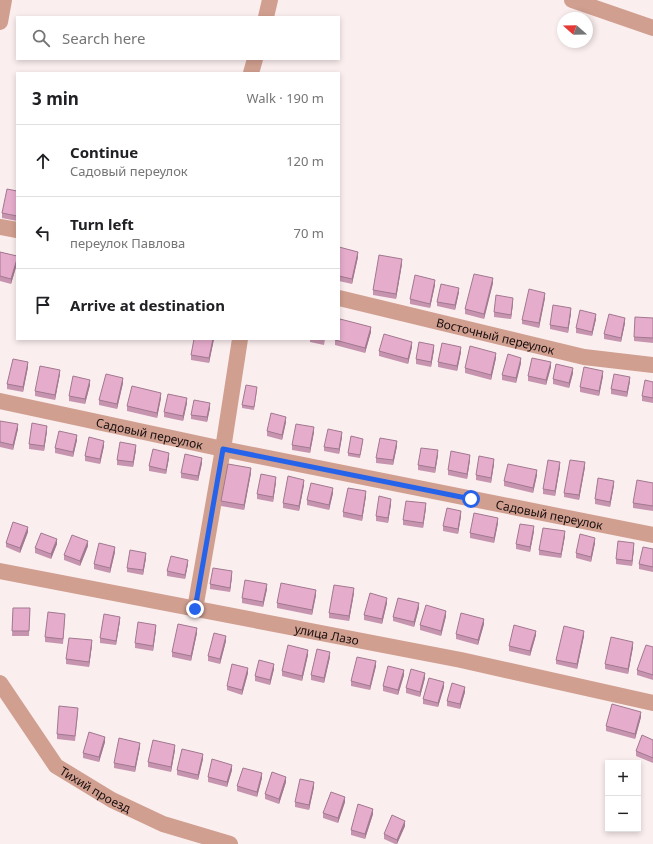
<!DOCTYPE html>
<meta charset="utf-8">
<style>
:root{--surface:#fff;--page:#f6f6f6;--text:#202124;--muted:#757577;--line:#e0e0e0}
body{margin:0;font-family:"Noto Sans",sans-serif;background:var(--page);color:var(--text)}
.controls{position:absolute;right:12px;bottom:12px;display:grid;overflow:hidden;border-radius:0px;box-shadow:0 2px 6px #0003}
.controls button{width:36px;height:36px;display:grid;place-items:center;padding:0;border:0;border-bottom:1px solid var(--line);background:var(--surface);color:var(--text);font:20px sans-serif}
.compass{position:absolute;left:557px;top:12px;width:36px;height:36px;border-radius:50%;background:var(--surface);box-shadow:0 2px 6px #0003;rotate:290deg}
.stop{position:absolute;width:12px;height:12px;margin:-9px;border:3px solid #2563eb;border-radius:50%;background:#fff}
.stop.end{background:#2563eb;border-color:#fff;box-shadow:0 1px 4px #0008}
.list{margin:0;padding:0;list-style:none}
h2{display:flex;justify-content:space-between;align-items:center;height:52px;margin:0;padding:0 16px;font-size:17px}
h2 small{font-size:13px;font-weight:400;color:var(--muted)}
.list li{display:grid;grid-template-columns:26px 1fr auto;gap:12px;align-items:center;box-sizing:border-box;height:72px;padding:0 16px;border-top:1px solid var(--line)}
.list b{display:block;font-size:15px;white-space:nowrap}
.list p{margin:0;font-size:13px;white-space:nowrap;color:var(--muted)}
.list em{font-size:13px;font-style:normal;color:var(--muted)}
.icon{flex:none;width:22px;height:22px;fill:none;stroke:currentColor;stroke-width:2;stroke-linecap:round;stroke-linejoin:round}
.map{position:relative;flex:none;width:653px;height:844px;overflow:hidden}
.search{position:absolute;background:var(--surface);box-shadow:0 2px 6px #0003;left:16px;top:16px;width:324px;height:44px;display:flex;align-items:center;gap:10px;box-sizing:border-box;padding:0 14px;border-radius:0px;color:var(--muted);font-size:15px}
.panel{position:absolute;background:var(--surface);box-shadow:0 2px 6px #0003;left:16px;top:72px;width:324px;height:268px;border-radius:0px}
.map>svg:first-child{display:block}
</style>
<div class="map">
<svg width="653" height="844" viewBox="0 0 653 844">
<rect width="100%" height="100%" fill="#fbeeef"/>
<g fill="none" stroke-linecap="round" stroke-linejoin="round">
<!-- street -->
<g stroke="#d09f90" stroke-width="16">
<path d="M572,0L653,28"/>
<path d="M266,17L270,0"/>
<path d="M0,22L4,0"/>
<path d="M251,73L255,59"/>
<path d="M0,227L17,230"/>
<path id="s1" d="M339,298L584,357L653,365"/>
<path id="s2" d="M0,401L223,449L653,535"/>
<path id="s3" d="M0,571L461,660L653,703"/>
<path d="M195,609L223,449L240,339"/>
<path id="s4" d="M0,683L56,766L112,800L163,824L230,844"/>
</g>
</g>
<!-- wall -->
<path fill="#c694af" d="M17,191V221L2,218V213Z
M339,247L358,257L352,284L339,281Z
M0,252L17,256V264L11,284L0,281Z
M402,264L396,299L373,295V290Z
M493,283L484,319L465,314V309Z
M435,285L430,308L410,304V299Z
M459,292L455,310L437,306V302Z
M545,298L539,328L522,324V320Z
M513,303L511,319L494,317V312Z
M571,313L568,333L550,329V325Z
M653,318V343L634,341V337Z
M596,319L592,336L576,333V328Z
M625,323L621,342L604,339V334Z
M371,332L365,353L335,345V340Z
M214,339L209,363L191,360V355Z
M310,339H325L324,345L310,342Z
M412,347L408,364L379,356V351Z
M434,350L431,367L416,364V359Z
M461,352L457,371L438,367V362Z
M496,358L491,380L465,373V368Z
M521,363L516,383L502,380V375Z
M28,367L23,392L7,389V384Z
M551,367L546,385L528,381V376Z
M573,373L569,388L553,384V379Z
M60,374L55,400L35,396V391Z
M603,376L599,396L580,392V387Z
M630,381L627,397L611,394V389Z
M653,382V403L642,401V396Z
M123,383L117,409L99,405V400Z
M90,385L85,404L69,401V396Z
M257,390L254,410L242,408V405Z
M161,398L157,418L127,411V406Z
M187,403L183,421L164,417V412Z
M210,408L207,422L191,419V415Z
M0,421L18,429L13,450L0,447Z
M286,422L282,440L267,436V431Z
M47,431L44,451L29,449V444Z
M314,432L310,453L292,450V445Z
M342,437L339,454L324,451V447Z
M77,440L73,457L55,453V448Z
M363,441L360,458L348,456V453Z
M104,446L100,464L85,461V456Z
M397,446L393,465L376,463V458Z
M136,450L133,467L117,465V460Z
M438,455L435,473L418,470V465Z
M169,458L166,474L149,471V466Z
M470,460L467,479L448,475V470Z
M202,463L198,481L181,478V473Z
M494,464L491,483L476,480V475Z
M560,467L555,496L543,494V489Z
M585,467L579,500L564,497V493Z
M251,473L244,510L221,506V501Z
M537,475L533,493L504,486V481Z
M276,482L273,502L257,499V494Z
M653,483V511L633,508V503Z
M304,485L299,511L283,508V503Z
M614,485L610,507L595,504V499Z
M333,493L329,510L307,505V500Z
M366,496L362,521L343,517V512Z
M391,504L388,523L376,521V516Z
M426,508L423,528L403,525V520Z
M461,516L458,534L443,531V526Z
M498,523L494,543L470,538V533Z
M534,531L530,552L516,549V544Z
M28,532L20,553L6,547V543Z
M565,536L561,558L539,555V550Z
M595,543L591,562L576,558V553Z
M57,544L51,559L35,553V548Z
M88,546L80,566L64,560V555Z
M634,548L632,566L616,564V559Z
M653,549V572L639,569V564Z
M115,552L110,573L94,569V564Z
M146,558L143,575L127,572V568Z
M188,564L185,579L167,576V571Z
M232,576L230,592L210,589V584Z
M267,589L263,607L242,603V598Z
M354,593L349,621L329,618V613Z
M316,595L312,615L277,608V603Z
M387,603L382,624L364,620V615Z
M13,608H30L29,636H12Z
M419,608L414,627L393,621V617Z
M446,616L441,636L420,630V625Z
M65,619L63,644L45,642V637Z
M120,621L116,645L100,643V638Z
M484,624L478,645L456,639V634Z
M156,630L153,651L135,648V643Z
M197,633L191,661L172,657V652Z
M536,635L530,656L509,651V646Z
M584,636L577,669L556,664V660Z
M226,641L220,664L208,661V656Z
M92,645L89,667L66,664V659Z
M633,647L628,674L605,669V664Z
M653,647V680L637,675V670Z
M308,655L302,681L282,676V671Z
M330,657L324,683L311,680V675Z
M376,666L370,690L351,686V681Z
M274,669L270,685L255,681V676Z
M248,673L242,695L227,690V686Z
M404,675L398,695L383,691V686Z
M425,678L420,697L406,693V688Z
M444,687L438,707L423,704V699Z
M465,692L460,709L447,706V701Z
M78,713L75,741L57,739V734Z
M641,717L635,739L606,731V726Z
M653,740V763L636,756V751Z
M105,742L99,762L83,758V753Z
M140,747L135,772L114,768V763Z
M175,750L171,772L148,767V762Z
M203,759L198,780L177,775V770Z
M232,770L227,787L208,782V777Z
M262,778L257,797L237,791V786Z
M286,782L279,804L265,799V794Z
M314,787L309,810L295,807V802Z
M345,802L338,823L323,818V813Z
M373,814L365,839L351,835V830Z
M405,826L397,844H395L384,839V834Z"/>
<!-- shaded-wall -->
<path fill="#a1788f" d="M358,252V257L352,284V279Z
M17,259V264L11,284V279Z
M402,259V264L396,299V294Z
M493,278V283L484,319V314Z
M435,280V285L430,308V304Z
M459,288V292L455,310V305Z
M545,293V298L539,328V323Z
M513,298V303L511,319V315Z
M571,308V313L568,333V328Z
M596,314V319L592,336V332Z
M625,318V323L621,342V338Z
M371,327V332L365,353V348Z
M213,339H214L209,363V358Z
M412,342V347L408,364V359Z
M434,345V350L431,367V362Z
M461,347V352L457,371V366Z
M496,353V358L491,380V375Z
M521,358V363L516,383V378Z
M28,362V367L23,392V387Z
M551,362V367L546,385V380Z
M573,368V373L569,388V383Z
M60,370V374L55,400V395Z
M603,371V376L599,396V391Z
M630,377V381L627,397V392Z
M123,378V383L117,409V404Z
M90,380V385L85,404V399Z
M161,393V398L157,418V413Z
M187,398V403L183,421V416Z
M210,403V408L207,422V417Z
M286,417V422L282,440V435Z
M18,424V429L13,450V445Z
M47,426V431L44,451V446Z
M314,427V432L310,453V448Z
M342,432V437L339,454V449Z
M77,435V440L73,457V452Z
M104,441V446L100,464V459Z
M397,441V446L393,465V460Z
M136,445V450L133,467V462Z
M438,450V455L435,473V468Z
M169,453V458L166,474V470Z
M470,455V460L467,479V474Z
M202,458V463L198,481V476Z
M494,459V464L491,483V478Z
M560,462V467L555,496V491Z
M585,462V467L579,500V495Z
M251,468V473L244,510V505Z
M537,470V475L533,493V488Z
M276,477V482L273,502V497Z
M304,480V485L299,511V506Z
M614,481V485L610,507V502Z
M333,488V493L329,510V505Z
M366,491V496L362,521V516Z
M391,499V504L388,523V518Z
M426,503V508L423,528V523Z
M461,511V516L458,534V529Z
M498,518V523L494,543V538Z
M534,526V531L530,552V547Z
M28,527V532L20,553V548Z
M565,531V536L561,558V554Z
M595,538V543L591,562V557Z
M57,539V544L51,559V554Z
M88,541V546L80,566V561Z
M634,543V548L632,566V561Z
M115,547V552L110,573V568Z
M146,553V558L143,575V570Z
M188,560V564L185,579V575Z
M232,571V576L230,592V588Z
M267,584V589L263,607V602Z
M354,588V593L349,621V616Z
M316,590V595L312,615V610Z
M387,598V603L382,624V619Z
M419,603V608L414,627V622Z
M446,611V616L441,636V631Z
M120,617V621L116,645V641Z
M484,619V624L478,645V640Z
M156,625V630L153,651V646Z
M197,628V633L191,661V656Z
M536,631V635L530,656V651Z
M584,631V636L577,669V664Z
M226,636V641L220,664V659Z
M92,640V645L89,667V662Z
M633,642V647L628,674V669Z
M308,650V655L302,681V676Z
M330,652V657L324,683V678Z
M376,661V666L370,690V686Z
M274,664V669L270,685V680Z
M248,668V673L242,695V690Z
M404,670V675L398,695V690Z
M425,673V678L420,697V692Z
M444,682V687L438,707V703Z
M465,687V692L460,709V704Z
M641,712V717L635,739V734Z
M105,737V742L99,762V757Z
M140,743V747L135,772V767Z
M175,745V750L171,772V767Z
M203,754V759L198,780V775Z
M232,765V770L227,787V782Z
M262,773V778L257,797V792Z
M286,777V782L279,804V799Z
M314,782V787L309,810V805Z
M345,797V802L338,823V818Z
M373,809V814L365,839V834Z
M405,821V826L397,844V840Z"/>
<!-- building -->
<path fill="#e6accc" stroke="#a1788f" d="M7,189L17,191V216L2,213Z
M339,247L358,252L352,279L339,276Z
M0,252L17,256V259L11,279L0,276Z
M379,255L402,259L396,294L373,290Z
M474,274L493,278L484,314L465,309Z
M415,275L435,280L430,304L410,299Z
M441,284L459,288L455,305L437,302Z
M529,289L545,293L539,323L522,320Z
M496,295L513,298L511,315L494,312Z
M553,305L571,308L568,328L550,325Z
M580,310L596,314L592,332L576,328Z
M609,314L625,318L621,338L604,334Z
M635,317L653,318V338L634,337Z
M340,319L371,327L365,348L335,340V339H339V324Z
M384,334L412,342L408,359L379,351Z
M194,339H213L209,358L191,355Z
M419,342L434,345L431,362L416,359Z
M442,343L461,347L457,366L438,362Z
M470,346L496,353L491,375L465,368Z
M508,354L521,358L516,378L502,375Z
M532,358L551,362L546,380L528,376Z
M13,359L28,362L23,387L7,384Z
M556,364L573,368L569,383L553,379Z
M40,366L60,370L55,395L35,391Z
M584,367L603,371L599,391L580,387Z
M106,374L123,378L117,404L99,400Z
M614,374L630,377L627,392L611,389Z
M73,376L90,380L85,399L69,396Z
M645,380L653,382V398L642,396Z
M246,385L257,387L254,407L242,405Z
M132,386L161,393L157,413L127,406Z
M168,394L187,398L183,416L164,412Z
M194,400L210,403L207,417L191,415Z
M271,413L286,417L282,435L267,431Z
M0,421L18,424L13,445L0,442Z
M32,423L47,426L44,446L29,444Z
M296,424L314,427L310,448L292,445Z
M328,429L342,432L339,449L324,447Z
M59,431L77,435L73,452L55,448Z
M351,436L363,439L360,455L348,453Z
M89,437L104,441L100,459L85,456Z
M380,438L397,441L393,460L376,458Z
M120,442L136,445L133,462L117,460Z
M421,448L438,450L435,468L418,465Z
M153,449L169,453L166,470L149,466Z
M451,451L470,455L467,474L448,470Z
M185,454L202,458L198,476L181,473Z
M479,456L494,459L491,478L476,475Z
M548,460L560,462L555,491L543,489Z
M570,460L585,462L579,495L564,493Z
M228,464L251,468L244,505L221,501Z
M508,464L537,470L533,488L504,481Z
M261,474L276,477L273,497L257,494Z
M288,476L304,480L299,506L283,503Z
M598,478L614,481L610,502L595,499Z
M637,480L653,483V506L633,503Z
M311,483L333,488L329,505L307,500Z
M348,488L366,491L362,516L343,512Z
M379,496L391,499L388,518L376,516Z
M406,501L426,503L423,523L403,520Z
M447,508L461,511L458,529L443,526Z
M474,513L498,518L494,538L470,533Z
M13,522L28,527L20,548L6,543Z
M520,524L534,526L530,547L516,544Z
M543,528L565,531L561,554L539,550Z
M41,533L57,539L51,554L35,548Z
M580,534L595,538L591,557L576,553Z
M72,535L88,541L80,561L64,555Z
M618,541L634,543L632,561L616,559Z
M99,543L115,547L110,568L94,564Z
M643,547L653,549V567L639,564Z
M130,550L146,553L143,570L127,568Z
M171,556L188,560L185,575L167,571Z
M213,568L232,571L230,588L210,584Z
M245,580L267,584L263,602L242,598Z
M281,583L316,590L312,610L277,603Z
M334,585L354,588L349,616L329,613Z
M370,593L387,598L382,619L364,615Z
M398,598L419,603L414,622L393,617Z
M426,605L446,611L441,631L420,625Z
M13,608H30L29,631H12Z
M48,612L65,614L63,639L45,637Z
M461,613L484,619L478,640L456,634Z
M104,614L120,617L116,641L100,638Z
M138,622L156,625L153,646L135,643Z
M178,624L197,628L191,656L172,652Z
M514,625L536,631L530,651L509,646Z
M564,626L584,631L577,664L556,660Z
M214,633L226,636L220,659L208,656Z
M611,637L633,642L628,669L605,664Z
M69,638L92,640L89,662L66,659Z
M288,645L308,650L302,676L282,671Z
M646,645L653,647V675L637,670Z
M317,649L330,652L324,678L311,675Z
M357,657L376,661L370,686L351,681Z
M259,660L274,664L270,680L255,676Z
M232,664L248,668L242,690L227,686Z
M388,666L404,670L398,690L383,686Z
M411,669L425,673L420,692L406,688Z
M429,678L444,682L438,703L423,699Z
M452,683L465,687L460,704L447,701Z
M612,704L641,712L635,734L606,726Z
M59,706L78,708L75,736L57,734Z
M89,732L105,737L99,757L83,753Z
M642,735L653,740V758L636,751Z
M119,738L140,743L135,767L114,763Z
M153,740L175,745L171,767L148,762Z
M182,749L203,754L198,775L177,770Z
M212,759L232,765L227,782L208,777Z
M243,768L262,773L257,792L237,786Z
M272,772L286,777L279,799L265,794Z
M300,779L314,782L309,805L295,802Z
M331,792L345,797L338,818L323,813Z
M358,804L373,809L365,834L351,830Z
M392,815L405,821L397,840L384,834Z"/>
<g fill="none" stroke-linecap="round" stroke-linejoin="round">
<!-- route -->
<path stroke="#2563eb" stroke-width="5" d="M195,609L223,449L471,499"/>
</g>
<g text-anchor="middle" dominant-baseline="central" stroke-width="4" stroke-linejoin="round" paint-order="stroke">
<!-- street labels -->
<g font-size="12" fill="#170d0e" stroke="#fbeeef">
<text stroke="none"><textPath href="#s1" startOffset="161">Восточный переулок</textPath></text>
<text stroke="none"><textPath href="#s2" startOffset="153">Садовый переулок</textPath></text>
<text stroke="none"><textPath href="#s2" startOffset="561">Садовый переулок</textPath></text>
<text stroke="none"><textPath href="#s3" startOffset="333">улица Лазо</textPath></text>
<text stroke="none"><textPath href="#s4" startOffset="146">Тихий проезд</textPath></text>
</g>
</g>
</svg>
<div class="controls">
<button>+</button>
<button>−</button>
</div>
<svg class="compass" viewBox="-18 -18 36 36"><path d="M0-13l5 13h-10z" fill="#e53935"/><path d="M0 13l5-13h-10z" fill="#757577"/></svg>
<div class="stop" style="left:471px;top:499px"></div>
<div class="stop end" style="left:195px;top:609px"></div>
<div class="search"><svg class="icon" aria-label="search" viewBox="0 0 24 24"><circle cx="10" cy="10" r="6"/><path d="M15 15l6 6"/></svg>Search here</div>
<section class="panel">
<h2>3 min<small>Walk · 190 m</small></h2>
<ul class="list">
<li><svg class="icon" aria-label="ahead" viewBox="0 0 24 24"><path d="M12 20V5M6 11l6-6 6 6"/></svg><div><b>Continue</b><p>Садовый переулок</p></div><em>120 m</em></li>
<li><svg class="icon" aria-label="left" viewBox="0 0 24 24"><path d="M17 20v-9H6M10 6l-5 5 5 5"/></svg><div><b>Turn left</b><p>переулок Павлова</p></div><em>70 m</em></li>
<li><svg class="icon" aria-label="arrive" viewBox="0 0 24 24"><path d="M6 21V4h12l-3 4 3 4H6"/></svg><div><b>Arrive at destination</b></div></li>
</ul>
</section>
</div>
